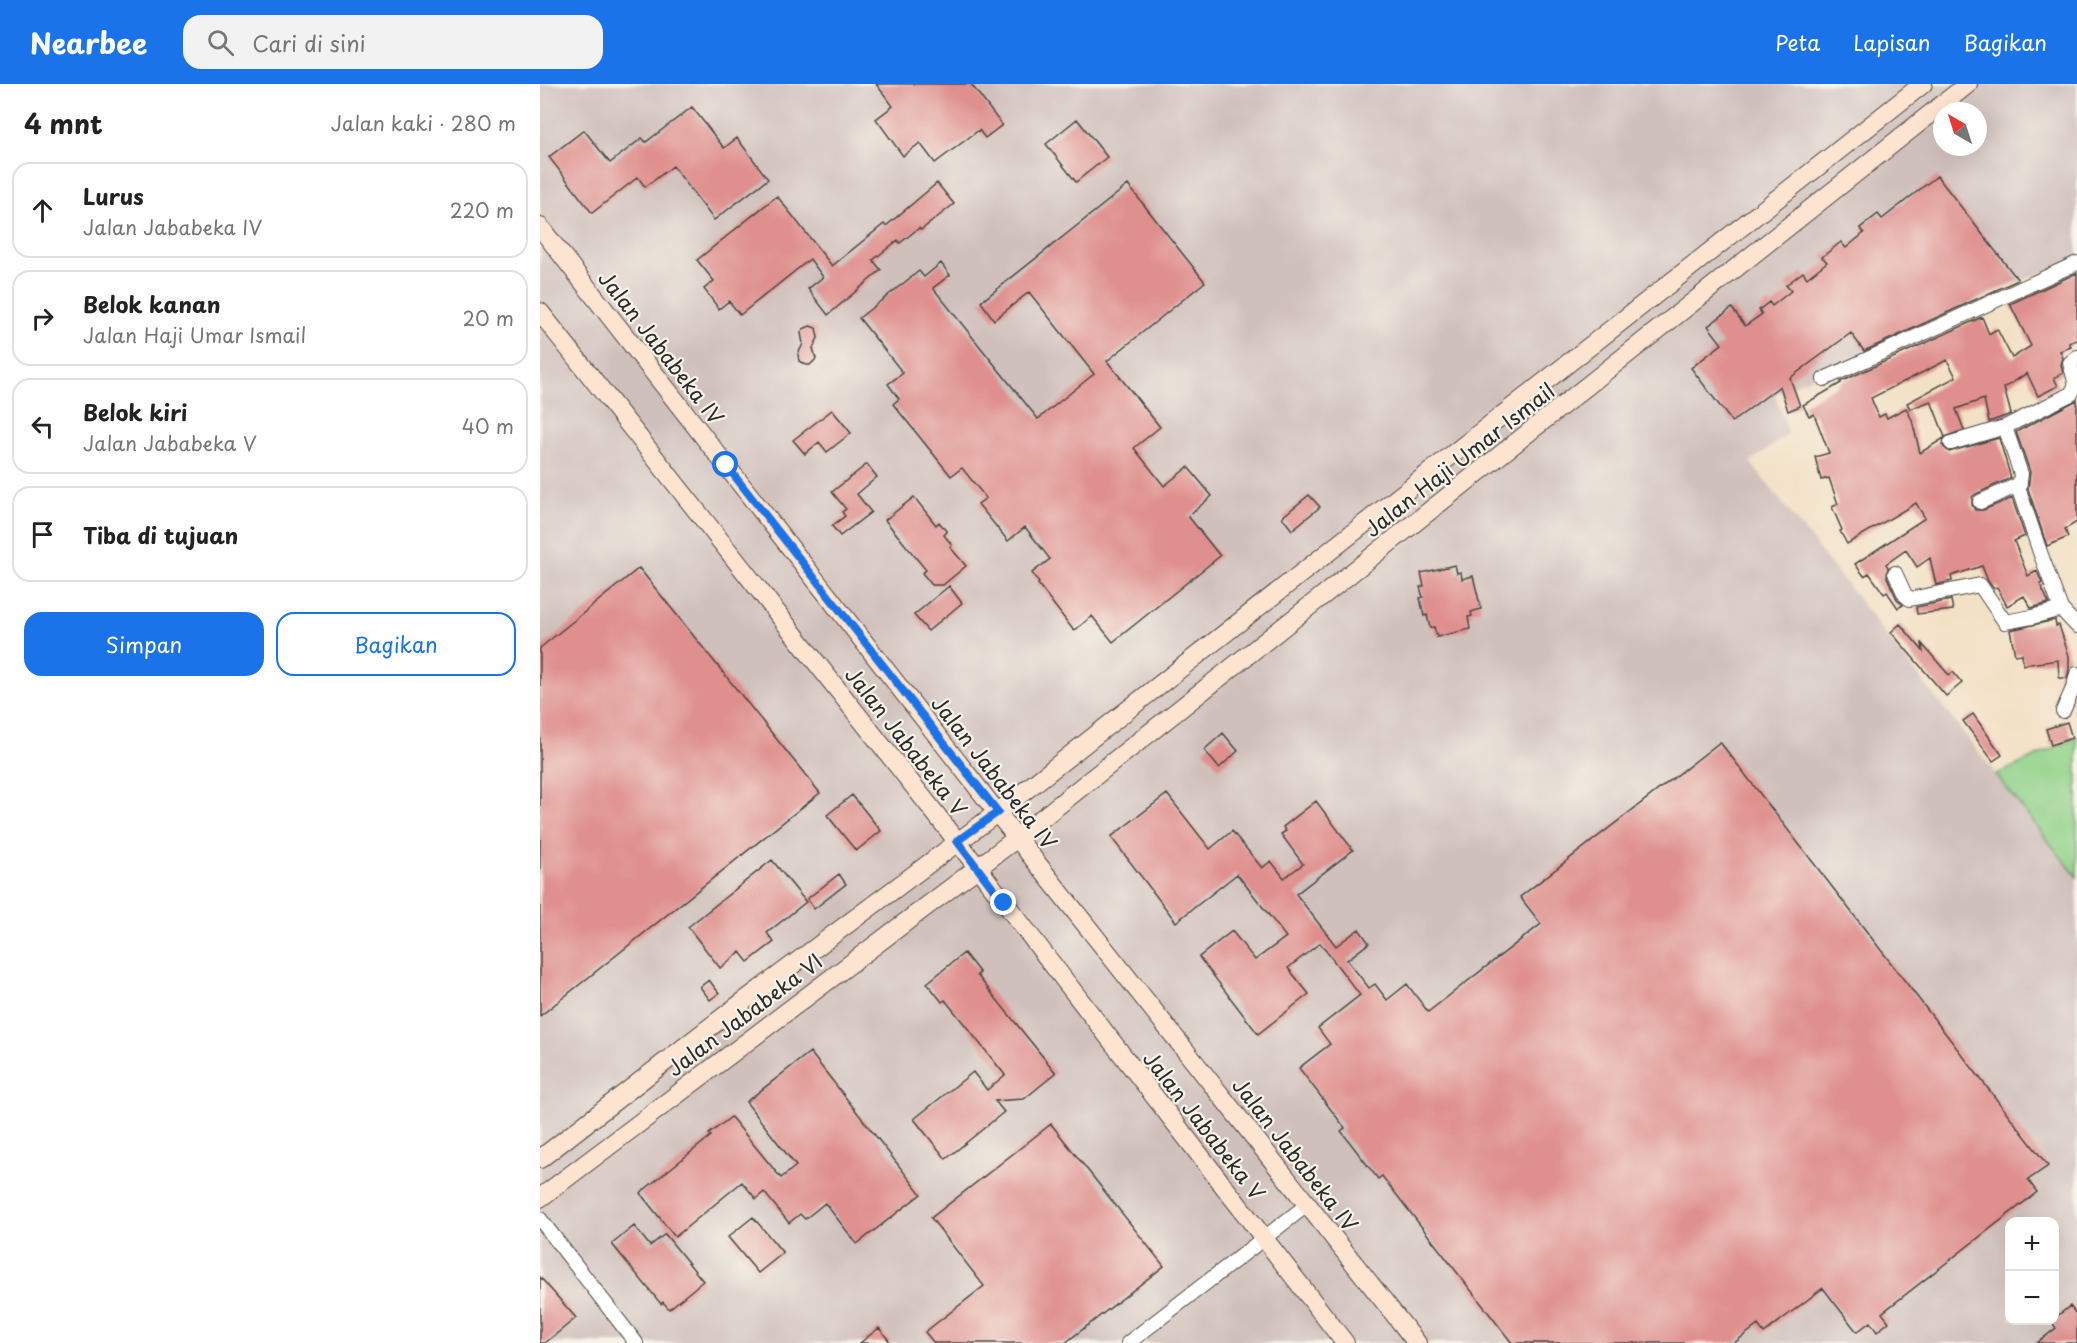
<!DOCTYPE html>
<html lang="id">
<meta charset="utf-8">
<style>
:root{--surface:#fff;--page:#f2f2f2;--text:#222;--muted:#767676;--line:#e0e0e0;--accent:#1a73e8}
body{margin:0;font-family:"Playpen Sans",sans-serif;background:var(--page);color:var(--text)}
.controls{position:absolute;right:18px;bottom:18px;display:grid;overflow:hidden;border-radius:12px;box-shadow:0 6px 24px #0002}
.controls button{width:54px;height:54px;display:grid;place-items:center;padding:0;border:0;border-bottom:2px solid var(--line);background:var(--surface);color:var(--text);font:30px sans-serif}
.compass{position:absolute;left:1393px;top:18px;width:54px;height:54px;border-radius:50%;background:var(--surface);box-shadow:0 6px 24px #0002;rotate:321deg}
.stop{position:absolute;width:18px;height:18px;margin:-14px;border:4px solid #1a73e8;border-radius:50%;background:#fff}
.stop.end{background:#1a73e8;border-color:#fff;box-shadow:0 2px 6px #0008}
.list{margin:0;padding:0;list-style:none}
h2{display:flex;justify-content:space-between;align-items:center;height:78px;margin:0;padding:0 24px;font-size:26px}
h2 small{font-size:20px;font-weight:400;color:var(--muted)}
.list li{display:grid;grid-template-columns:39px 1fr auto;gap:18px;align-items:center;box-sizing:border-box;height:96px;margin:0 12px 12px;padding:0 12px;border:2px solid var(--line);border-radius:18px}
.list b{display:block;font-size:22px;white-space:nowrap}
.list p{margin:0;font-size:20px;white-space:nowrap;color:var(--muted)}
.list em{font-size:20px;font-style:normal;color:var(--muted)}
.actions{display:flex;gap:12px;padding:18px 24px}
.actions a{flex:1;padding:14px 0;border:2px solid var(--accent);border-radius:18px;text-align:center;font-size:21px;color:var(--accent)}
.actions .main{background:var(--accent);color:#fff}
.icon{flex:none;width:33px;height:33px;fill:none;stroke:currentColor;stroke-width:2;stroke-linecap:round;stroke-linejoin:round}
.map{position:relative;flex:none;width:1537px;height:1259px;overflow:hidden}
header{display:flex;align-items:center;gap:36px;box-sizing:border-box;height:84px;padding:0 30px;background:var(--accent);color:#fff}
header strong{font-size:28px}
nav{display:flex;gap:33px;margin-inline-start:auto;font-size:21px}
.search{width:420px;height:54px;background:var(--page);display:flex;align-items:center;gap:15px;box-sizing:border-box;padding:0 21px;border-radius:18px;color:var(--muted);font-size:22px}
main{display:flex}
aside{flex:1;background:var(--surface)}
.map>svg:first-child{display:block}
</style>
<header>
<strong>Nearbee</strong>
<div class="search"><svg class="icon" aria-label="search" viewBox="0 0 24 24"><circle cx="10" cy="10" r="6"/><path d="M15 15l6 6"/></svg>Cari di sini</div>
<nav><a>Peta</a><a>Lapisan</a><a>Bagikan</a></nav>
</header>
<main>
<aside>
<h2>4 mnt<small>Jalan kaki · 280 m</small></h2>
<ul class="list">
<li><svg class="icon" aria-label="ahead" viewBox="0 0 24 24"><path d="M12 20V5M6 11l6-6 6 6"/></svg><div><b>Lurus</b><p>Jalan Jababeka IV</p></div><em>220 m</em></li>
<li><svg class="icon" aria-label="right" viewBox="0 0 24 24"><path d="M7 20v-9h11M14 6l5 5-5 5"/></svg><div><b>Belok kanan</b><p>Jalan Haji Umar Ismail</p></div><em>20 m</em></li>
<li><svg class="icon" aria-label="left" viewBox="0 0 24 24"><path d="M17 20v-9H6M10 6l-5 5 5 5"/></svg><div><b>Belok kiri</b><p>Jalan Jababeka V</p></div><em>40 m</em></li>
<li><svg class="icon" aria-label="arrive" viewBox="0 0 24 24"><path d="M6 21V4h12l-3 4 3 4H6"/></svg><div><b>Tiba di tujuan</b></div></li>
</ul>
<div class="actions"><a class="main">Simpan</a><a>Bagikan</a></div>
</aside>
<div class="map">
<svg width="1537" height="1259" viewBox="0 0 1537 1259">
<rect width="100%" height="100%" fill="#f7f3e8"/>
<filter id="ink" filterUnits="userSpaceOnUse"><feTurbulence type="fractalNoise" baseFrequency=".0167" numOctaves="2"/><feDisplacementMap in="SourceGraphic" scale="12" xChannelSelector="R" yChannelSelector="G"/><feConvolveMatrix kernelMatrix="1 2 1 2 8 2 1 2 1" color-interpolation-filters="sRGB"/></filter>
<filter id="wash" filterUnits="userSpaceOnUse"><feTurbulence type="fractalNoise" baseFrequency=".008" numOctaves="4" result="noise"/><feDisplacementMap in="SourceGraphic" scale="24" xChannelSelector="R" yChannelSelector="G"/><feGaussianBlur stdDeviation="1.35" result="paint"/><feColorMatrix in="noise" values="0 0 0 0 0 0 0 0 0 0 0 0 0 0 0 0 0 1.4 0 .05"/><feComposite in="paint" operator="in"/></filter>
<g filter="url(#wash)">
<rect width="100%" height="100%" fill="#f3e1c6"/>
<!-- industrial -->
<path fill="#d0c0bc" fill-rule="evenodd" d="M0,0H1537V175L1482,196L1235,310L1248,350L1210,378L1537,793V1259H0ZM1402,27H1438V63H1402ZM1470,1138H1514V1236H1470Z"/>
<!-- green -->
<path fill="#91d289" stroke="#5e7e5a" stroke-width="1.5" d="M1537,653V793L1456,691Z"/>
<g id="blocks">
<!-- building -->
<path fill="#df8f8d" d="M336,0H431L462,41L445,54L439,46L395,79L380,59L363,72L336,35L353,22Z
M152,23L184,64L197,54L228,95L174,136L133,82L105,103L98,93L52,129L9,73L44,46L70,79L102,54L106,58Z
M537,35L567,73L536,98L506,60Z
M1397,92L1478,196L1324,267L1311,249L1250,294L1260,322L1248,327L1240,302L1192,338L1151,284L1182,260L1168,242L1192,224L1205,242L1222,230L1219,226L1229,218L1232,222L1251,207L1246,201L1263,188L1267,194L1287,178L1282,173L1301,158L1306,164L1324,149L1320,144L1338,130L1342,135Z
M397,99L414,120L381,146L379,144L360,159L358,156L333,176L341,186L288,231L268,205L283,193L270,175L200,231L189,217L179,225L164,205L174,197L157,176L237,112L292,182L344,140L346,142Z
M588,101L665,198L567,277L620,343L594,364L624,402L648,383L672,412L648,432L680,472L573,558L552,532L534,547L498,500L499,499L492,489L510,475L485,443L468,457L438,420L446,414L422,384L411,392L353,320L359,315L348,300L363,289L319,234L379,187L384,193L401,179L410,191L393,204L498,335L554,290L489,208L454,236L441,218Z
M1537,189V256L1529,259L1531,263L1520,267L1523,274L1521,281L1523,289L1514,294L1518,302L1498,312L1487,289L1464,304L1471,330L1449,338L1444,315L1416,325L1424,346L1405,353L1391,317L1370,325L1367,319L1416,293L1407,276L1331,314L1339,333L1345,330L1347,334L1366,324L1372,336L1380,369L1404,354L1403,362L1409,368L1459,354L1471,394L1436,410L1432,413V421L1435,426H1443L1472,414L1485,452L1474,457L1488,492L1497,487L1502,499L1500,500L1509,519L1491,524L1484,512L1467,522L1457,503L1453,504L1448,497L1442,482L1411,492L1412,497L1396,501L1390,474L1377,483L1366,466L1346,480L1348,483L1347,493L1357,515L1363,521L1358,524L1347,508L1344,510L1329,489L1324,492L1315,480L1385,434L1376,419L1307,460L1300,447L1302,446L1292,423L1298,420L1289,394L1281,396L1275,373L1289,369L1274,330L1269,332L1263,321L1301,299L1300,298L1442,233L1449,250L1457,245L1472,274L1491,262L1470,220Z
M270,242L276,244L278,254L273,264L276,275L270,281H266L259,277L258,270L263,260L261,249L263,245Z
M1537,316V438L1525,445L1528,453L1507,462L1488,405L1490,388L1476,348Z
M292,326L311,349L287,368L279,358L265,370L253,356Z
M327,380L337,393L317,410L331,428L300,452L292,442L305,432L302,428L306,425L292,408Z
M769,411L780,423L752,446L742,433Z
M374,413L396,441L399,438L407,448L404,451L412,461L410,463L426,482L403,501H392L382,489L386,486L345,436Z
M915,481L917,489L921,488L922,495L933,492L941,525L931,528L932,532L928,533L930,545L897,553L894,543L890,544L887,531L884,532L880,514L883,513L880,503L884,502L881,489Z
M99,484L280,709L0,932V564Z
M409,502L422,519L388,547L374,531Z
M1411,516L1413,526L1377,530L1376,523Z
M1515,536L1516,542L1519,541L1529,572V585L1527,594H1519L1518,576L1483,581L1482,570L1475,571L1470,546Z
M1360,540L1383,567L1382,560L1409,591L1413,588L1422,599L1406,612L1351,548Z
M1433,630L1462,671L1453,677L1423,637Z
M1527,638L1532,654L1511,661L1506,645Z
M683,649L698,667L679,684L664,666Z
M1180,658L1508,1082L1488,1096L1497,1108L1342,1229L1349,1238L1337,1248L1330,1238L1317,1248L1283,1204L1224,1249L1218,1241L1194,1259H972L842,1092L838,1095L801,1047L805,1044L759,984L790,960L778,944L820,911L780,859L748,884L769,910L718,950L659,873L692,847L715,876L746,853L697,790L636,838L571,753L627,710L670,765L692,747L722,784L731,777L744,794L763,780L741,750L746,747L743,743L776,717L813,766L756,810L796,862L819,845L829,859L807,876L829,904L835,900L847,916L867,900L888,928L1001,840L980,813Z
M312,711L341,747L316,767L287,731Z
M232,776L266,818L227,849L234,858L208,878L200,868L180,884L148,843Z
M299,790L306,800L274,825L267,815Z
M424,869L440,889L437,891L516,989L484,1015L455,1017L464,1028L406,1075L374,1035L433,988L447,1006L465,991L405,916L402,918L387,899Z
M169,896L179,909L170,916L160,903Z
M270,968L381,1110L317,1160L285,1119L265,1135L260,1130L249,1139L224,1108L216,1115L202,1098L135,1153L100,1109L171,1052L169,1050L191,1033L241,1094L256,1082L206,1018Z
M511,1040L624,1182L525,1259H394L385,1248L444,1202L391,1134Z
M213,1133L243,1169L218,1189L188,1153Z
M94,1142L110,1162L125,1150L163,1197L129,1225L123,1218L121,1220L72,1160Z
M0,1193L36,1234L5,1259H0Z
M1530,1222L1537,1231V1259H1497L1516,1244L1511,1237Z
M339,1244L351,1259H320Z"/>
</g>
</g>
<g filter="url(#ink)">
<use href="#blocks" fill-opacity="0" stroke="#494642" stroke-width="1.5"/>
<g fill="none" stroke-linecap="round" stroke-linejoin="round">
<defs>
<path id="street" d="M1284,295L1537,179
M1465,343L1481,390L1479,406L1501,471L1521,525L1537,542
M1411,359L1465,343L1531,310L1536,301L1530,279L1537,273
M1440,418L1478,401
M1355,489L1365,511L1370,515L1440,501L1465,538L1492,533L1521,525
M1523,627L1534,602L1537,590
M0,1135L96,1259
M588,1259L767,1121"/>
<path id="secondary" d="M0,143L477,754L877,1259
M0,228L417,757L805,1259
M0,1075L196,923L458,728L1383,0
M0,1114L477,754L1428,0"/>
</defs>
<!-- street casing -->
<use href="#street" stroke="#494642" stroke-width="16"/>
<!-- secondary casing -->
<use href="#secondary" stroke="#494642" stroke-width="20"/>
<!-- street -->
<use href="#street" stroke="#fff" stroke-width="14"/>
<!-- secondary -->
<use href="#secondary" stroke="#fde4d1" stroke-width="18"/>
</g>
</g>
<g fill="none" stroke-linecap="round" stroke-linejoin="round" filter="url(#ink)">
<!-- route -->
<path stroke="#1a73e8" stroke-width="8" d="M186,381L458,728L417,757L464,819"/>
</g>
<g text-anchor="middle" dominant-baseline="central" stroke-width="4.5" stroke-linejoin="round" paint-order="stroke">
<!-- street labels -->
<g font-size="21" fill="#2b2b2b" stroke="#f7f3e8">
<text transform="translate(122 263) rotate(52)">Jalan Jababeka IV</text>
<text transform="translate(919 375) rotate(-38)">Jalan Haji Umar Ismail</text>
<text transform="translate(367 657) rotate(52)">Jalan Jababeka V</text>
<text transform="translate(455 688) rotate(52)">Jalan Jababeka IV</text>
<text transform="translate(204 930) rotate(-37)">Jalan Jababeka VI</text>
<text transform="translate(665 1041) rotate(52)">Jalan Jababeka V</text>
<text transform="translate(756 1070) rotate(52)">Jalan Jababeka IV</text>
</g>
</g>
</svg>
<div class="controls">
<button>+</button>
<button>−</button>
</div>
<svg class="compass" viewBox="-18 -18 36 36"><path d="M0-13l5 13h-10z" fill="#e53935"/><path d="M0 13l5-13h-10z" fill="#767676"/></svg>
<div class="stop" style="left:186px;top:381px"></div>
<div class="stop end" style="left:464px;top:819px"></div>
</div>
</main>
